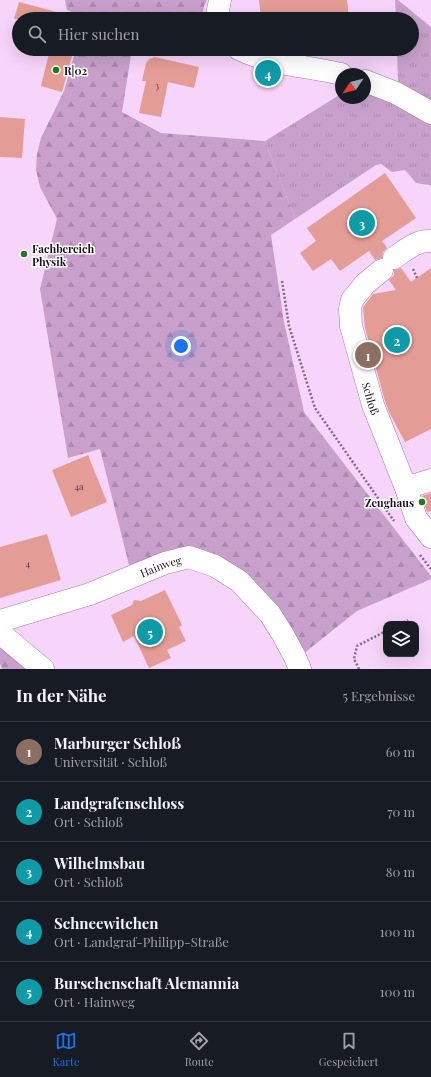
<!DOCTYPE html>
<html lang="de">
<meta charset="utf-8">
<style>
:root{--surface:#171b24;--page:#20242c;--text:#f1f3f6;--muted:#9ea1a6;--line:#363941;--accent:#1a73e8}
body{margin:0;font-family:"Playfair Display",serif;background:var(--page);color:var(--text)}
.controls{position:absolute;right:12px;bottom:12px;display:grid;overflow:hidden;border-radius:8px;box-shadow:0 4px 16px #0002}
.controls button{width:36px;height:36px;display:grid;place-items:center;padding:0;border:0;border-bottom:1px solid var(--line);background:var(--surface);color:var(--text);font:20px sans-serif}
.compass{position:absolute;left:335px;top:68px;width:36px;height:36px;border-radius:50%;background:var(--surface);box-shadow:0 4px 16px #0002;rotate:235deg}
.you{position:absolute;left:181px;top:346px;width:14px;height:14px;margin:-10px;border:3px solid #fff;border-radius:50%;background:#1a73e8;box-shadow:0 0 0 6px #1a73e833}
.badge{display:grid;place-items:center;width:26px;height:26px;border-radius:50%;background:var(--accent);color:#fff;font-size:13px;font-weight:700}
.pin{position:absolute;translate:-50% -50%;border:2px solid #fff;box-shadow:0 1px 4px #0006}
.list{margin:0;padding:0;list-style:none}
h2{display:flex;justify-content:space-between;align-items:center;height:52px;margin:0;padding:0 16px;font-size:17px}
h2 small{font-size:13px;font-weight:400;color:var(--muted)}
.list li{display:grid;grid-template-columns:26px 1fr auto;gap:12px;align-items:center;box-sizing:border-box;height:60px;padding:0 16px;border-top:1px solid var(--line)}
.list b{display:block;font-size:15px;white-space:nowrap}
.list p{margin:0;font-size:13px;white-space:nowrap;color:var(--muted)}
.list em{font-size:13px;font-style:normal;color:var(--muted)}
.icon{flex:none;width:22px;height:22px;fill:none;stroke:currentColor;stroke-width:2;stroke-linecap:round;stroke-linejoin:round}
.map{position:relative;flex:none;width:431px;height:669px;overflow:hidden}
.search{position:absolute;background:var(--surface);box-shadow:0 4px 16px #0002;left:12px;right:12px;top:12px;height:44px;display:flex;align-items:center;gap:10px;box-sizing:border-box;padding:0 14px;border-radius:22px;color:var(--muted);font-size:15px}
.sheet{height:352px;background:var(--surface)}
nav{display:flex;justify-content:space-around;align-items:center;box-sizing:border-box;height:56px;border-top:1px solid var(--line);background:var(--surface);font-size:11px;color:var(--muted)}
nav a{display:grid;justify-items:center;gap:2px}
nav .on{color:var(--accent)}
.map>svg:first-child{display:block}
</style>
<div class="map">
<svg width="431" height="669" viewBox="0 0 431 669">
<defs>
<pattern id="grass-tufts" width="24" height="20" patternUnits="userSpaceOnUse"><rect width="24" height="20" fill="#c8a0cb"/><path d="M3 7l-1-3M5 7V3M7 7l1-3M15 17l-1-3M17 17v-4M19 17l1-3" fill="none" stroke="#ab89ae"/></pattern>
<pattern id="forest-firs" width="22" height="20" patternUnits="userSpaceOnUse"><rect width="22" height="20" fill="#c8a0cb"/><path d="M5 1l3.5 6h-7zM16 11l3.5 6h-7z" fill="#ab89ae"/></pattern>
</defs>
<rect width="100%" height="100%" fill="#f7d4f9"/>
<!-- grass -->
<path fill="url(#grass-tufts)" d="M395,0H398L431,27V102L398,83L397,49H412V19H396Z
M365,87L431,120V186L429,185L416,183L405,170L392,172L381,164L376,165L295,219L265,141L341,94V98H365Z"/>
<!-- forest -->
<path fill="url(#forest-firs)" d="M65,0H207L204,6L202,19H84L85,17L67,10Z
M76,49H135L131,55L122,112L161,133L265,141L295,219L271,235L284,322L304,412L431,576V579L357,611L303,654L244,576L162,554L129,565L100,449L68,458L40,289L57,219L40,187L36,170L37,154L41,138L64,91Z
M0,635L53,669H2L0,664Z"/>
<!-- building -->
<path fill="#e49c96" d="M259,0H347L349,19H261Z
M19,2L64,14L63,19H14Z
M50,49H74L62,92L41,86Z
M155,57L199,67L194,88L168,82L161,117L139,113L146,81H142L146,63L149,59Z
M0,117L25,119L22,158L0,157Z
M385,173L416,218L382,241L387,248L383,252L382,258L375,260L369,251L340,271L331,259L313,271L300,253L316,241L307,228Z
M401,268L411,282L431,268V429L405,442L389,412L385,401L365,328L363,308L364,306L373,294L396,290L389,280L394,275V270Z
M88,455L107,502L71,517L52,470Z
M431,493V511L427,512L422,496Z
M47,534L61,580L0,598V547Z
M165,590L182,625L179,627L186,641L167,650L171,658L149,668L134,636L123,642L111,615L132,605L134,600L141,601Z"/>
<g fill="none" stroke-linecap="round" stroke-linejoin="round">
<defs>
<g id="minor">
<path d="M218,19V10L220,0"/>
<path d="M239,49C271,65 307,66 341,74"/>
<path d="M365,81L396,93L431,113"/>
<path d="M394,258C406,250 416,240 431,241"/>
<path id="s1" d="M382,270L365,284L352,300L350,309L351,326L373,405L406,488L416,518L431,537"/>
<path d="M406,488L431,480"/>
<path id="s2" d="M0,621L90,594L165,563L189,557L215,566L239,581L270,614L282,633L295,657L300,669"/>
<path d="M0,633L43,669"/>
</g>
</defs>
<!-- minor casing -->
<use href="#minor" stroke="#a47ca7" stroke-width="23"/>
<!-- path -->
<path stroke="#816983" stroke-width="2.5" stroke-dasharray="2 2" stroke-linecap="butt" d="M413,269L417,278
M282,281L289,326L315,408L394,521
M420,555L431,569
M400,624L408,620
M359,669L354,659L357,646L386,631"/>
<!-- minor -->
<use href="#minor" stroke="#fff" stroke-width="22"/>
</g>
<!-- markers -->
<g fill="#207927" stroke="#fff" stroke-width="1.5">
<circle cx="56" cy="70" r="4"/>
<circle cx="24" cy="254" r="4"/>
<circle cx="422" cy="502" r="4"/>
</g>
<g text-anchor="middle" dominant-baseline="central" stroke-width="3" stroke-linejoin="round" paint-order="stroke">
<!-- number labels -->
<g font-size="9" fill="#50333e">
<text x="157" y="85">3</text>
<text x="79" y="486">4a</text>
<text x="28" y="563">4</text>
</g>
<!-- poi labels -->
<g font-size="11" font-weight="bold" fill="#1f1020" stroke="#fff" text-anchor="start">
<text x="64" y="70">R|02</text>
<text x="32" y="248">Fachbereich<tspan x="32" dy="13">Physik</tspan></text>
<text x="414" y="502" text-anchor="end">Zeughaus</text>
</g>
<!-- street labels -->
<g font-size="11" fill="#1f1020" stroke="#fff">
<text stroke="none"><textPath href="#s1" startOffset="144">Schloß</textPath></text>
<text stroke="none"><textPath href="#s2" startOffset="170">Hainweg</textPath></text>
</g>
</g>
</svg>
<div class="controls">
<button><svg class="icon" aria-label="layers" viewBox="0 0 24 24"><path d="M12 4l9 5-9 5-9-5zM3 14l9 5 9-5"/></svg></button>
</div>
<svg class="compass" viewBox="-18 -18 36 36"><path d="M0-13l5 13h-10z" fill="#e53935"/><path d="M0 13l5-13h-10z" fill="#9ea1a6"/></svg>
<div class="you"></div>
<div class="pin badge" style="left:368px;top:355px;background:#8d6e63">1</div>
<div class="pin badge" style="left:397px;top:340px;background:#0f9aa8">2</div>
<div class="pin badge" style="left:362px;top:223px;background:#0f9aa8">3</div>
<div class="pin badge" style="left:268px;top:73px;background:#0f9aa8">4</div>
<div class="pin badge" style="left:150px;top:632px;background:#0f9aa8">5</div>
<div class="search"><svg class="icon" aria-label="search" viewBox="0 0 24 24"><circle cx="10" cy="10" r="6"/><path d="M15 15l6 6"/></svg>Hier suchen</div>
</div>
<section class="sheet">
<h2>In der Nähe<small>5 Ergebnisse</small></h2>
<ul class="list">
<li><span class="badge" style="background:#8d6e63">1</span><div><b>Marburger Schloß</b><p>Universität · Schloß</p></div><em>60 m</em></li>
<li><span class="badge" style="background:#0f9aa8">2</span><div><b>Landgrafenschloss</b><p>Ort · Schloß</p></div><em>70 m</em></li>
<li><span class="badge" style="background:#0f9aa8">3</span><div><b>Wilhelmsbau</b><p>Ort · Schloß</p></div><em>80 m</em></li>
<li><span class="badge" style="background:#0f9aa8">4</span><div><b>Schneewitchen</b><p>Ort · Landgraf-Philipp-Straße</p></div><em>100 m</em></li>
<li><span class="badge" style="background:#0f9aa8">5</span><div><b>Burschenschaft Alemannia</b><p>Ort · Hainweg</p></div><em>100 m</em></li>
</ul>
</section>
<nav>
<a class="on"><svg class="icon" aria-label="map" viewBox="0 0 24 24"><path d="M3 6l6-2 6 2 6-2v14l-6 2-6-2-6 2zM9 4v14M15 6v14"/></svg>Karte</a>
<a><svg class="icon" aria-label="directions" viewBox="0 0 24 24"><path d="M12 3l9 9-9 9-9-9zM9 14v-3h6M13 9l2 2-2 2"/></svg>Route</a>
<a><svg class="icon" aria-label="saved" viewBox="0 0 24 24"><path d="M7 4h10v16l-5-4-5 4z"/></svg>Gespeichert</a>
</nav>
